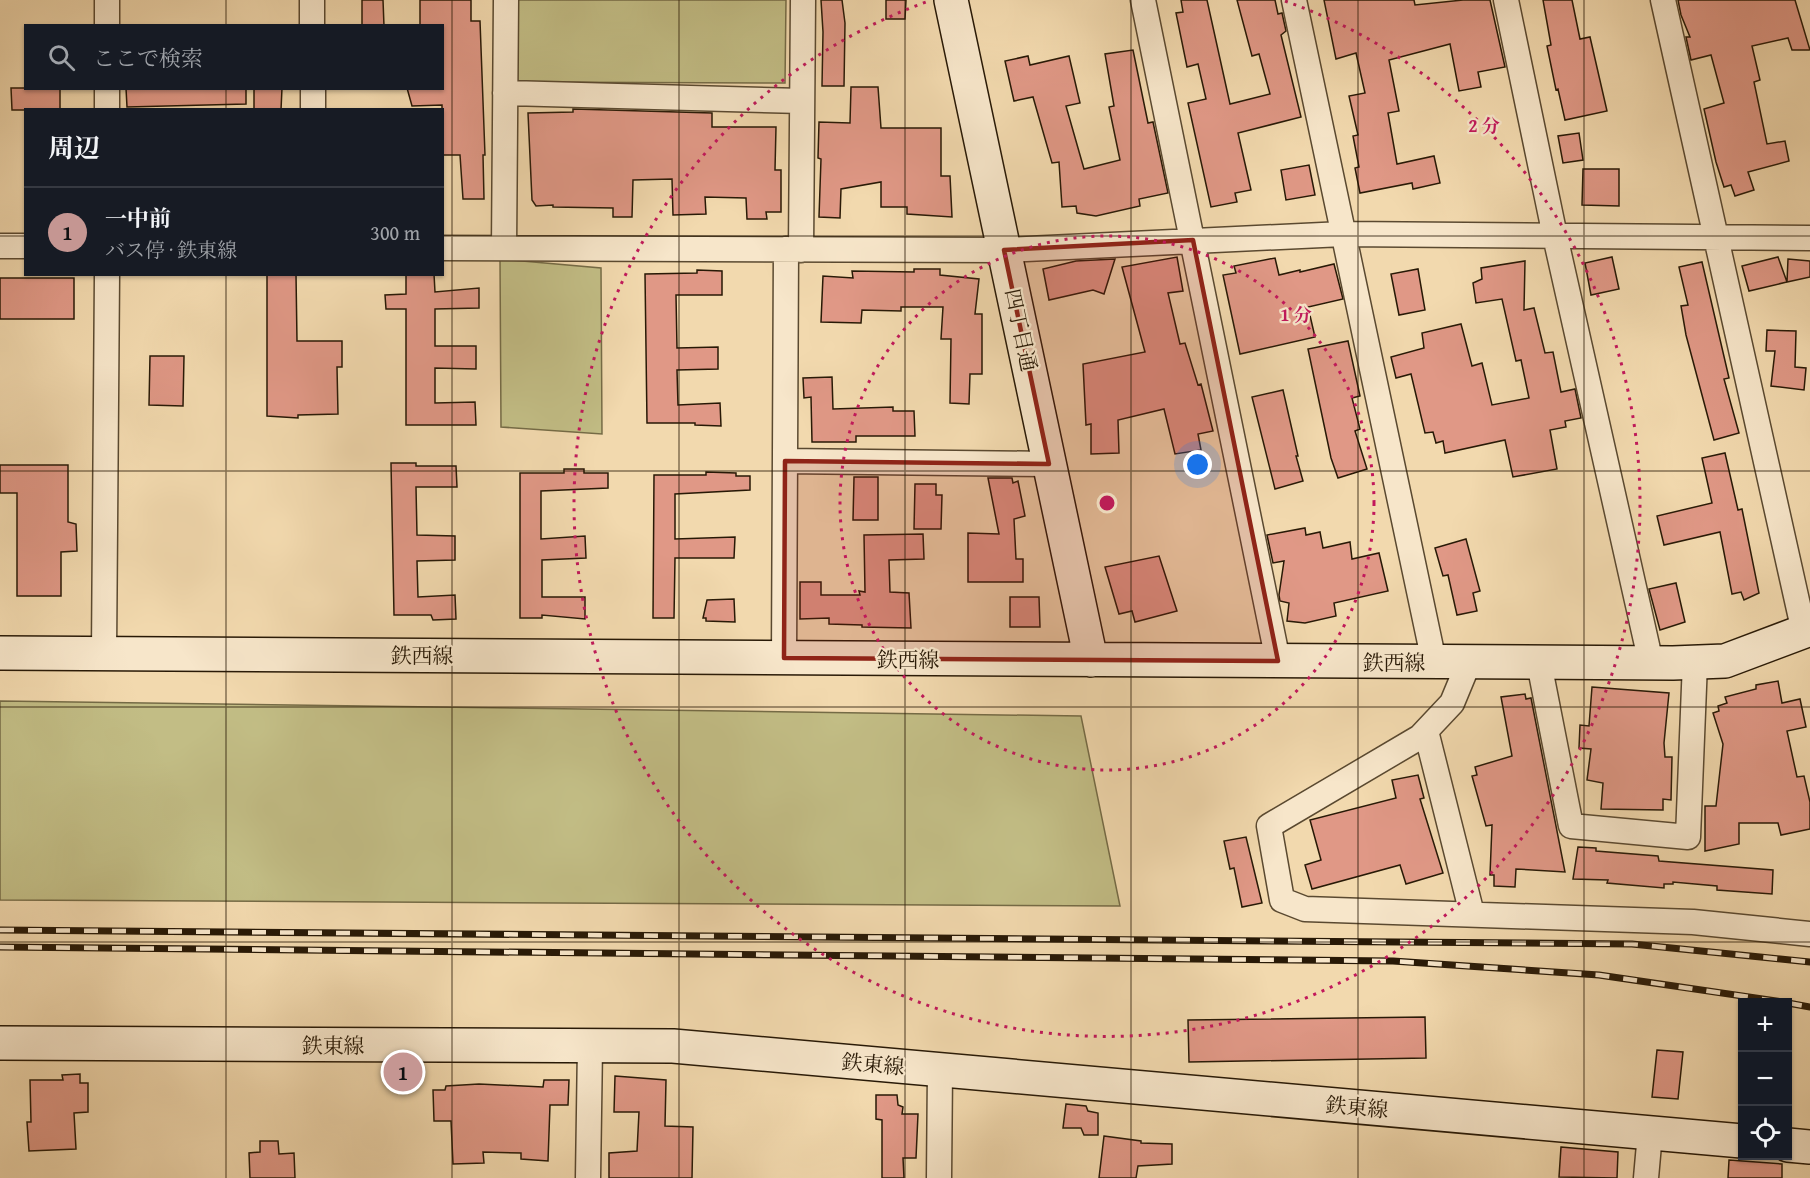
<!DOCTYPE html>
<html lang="ja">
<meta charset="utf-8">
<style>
:root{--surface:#171b24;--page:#242831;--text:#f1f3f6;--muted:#9ea1a6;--line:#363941;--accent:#c59692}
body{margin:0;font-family:"Gentium Book Plus","Noto Serif JP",serif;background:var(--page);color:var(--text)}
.controls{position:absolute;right:18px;bottom:18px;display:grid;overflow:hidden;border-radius:0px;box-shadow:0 2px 4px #0004}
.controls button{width:54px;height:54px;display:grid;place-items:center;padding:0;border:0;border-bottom:2px solid var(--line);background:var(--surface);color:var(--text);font:30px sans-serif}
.you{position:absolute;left:1198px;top:465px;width:21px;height:21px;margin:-15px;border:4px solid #fff;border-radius:50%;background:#1a73e8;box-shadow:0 0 0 9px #1a73e833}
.badge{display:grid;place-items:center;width:39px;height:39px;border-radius:50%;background:var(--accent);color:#111;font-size:20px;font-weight:700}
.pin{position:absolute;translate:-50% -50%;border:3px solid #fff;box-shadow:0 2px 6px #0006}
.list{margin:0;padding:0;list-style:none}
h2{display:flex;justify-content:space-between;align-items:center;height:78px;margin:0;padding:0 24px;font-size:26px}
h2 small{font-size:20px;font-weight:400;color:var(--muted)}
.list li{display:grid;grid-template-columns:39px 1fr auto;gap:18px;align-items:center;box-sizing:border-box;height:90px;padding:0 24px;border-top:2px solid var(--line)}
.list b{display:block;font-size:22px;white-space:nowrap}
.list p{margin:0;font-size:20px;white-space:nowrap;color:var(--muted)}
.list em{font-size:20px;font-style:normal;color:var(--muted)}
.icon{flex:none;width:33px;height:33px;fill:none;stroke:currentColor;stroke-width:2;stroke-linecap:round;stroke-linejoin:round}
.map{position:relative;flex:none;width:1810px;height:1178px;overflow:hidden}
.search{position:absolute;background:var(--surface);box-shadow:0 2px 4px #0004;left:24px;top:24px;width:420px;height:66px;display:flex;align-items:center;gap:15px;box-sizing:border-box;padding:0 21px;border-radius:0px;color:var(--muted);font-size:22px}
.panel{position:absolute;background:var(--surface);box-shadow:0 2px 4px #0004;left:24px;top:108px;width:420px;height:168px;border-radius:0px}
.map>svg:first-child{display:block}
</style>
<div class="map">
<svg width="1810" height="1178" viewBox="0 0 1810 1178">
<rect width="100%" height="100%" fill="#f2d9ae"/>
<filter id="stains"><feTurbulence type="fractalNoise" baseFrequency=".00333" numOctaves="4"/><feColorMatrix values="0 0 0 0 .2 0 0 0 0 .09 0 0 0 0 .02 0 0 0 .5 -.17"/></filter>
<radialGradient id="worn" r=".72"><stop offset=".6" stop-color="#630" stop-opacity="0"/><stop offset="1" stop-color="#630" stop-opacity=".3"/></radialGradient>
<!-- green -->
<path fill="#c2bd85" stroke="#756b46" stroke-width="1.5" d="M517,0H786L785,83L515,82Z
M500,259L601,268L602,434L501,427Z
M0,701L1081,716L1120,906L0,900Z"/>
<!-- building -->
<path fill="#e09886" stroke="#281906" stroke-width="1.5" d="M362,0H383L384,26H362Z
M420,0H471V21H480L485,155H483L484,199H463L460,155H442V105L412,106L407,88H442V26H420Z
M821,0H842L845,23L844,86H822L823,32Z
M886,0H906L905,19H886Z
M1181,0H1207L1230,104L1270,94L1259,54L1252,56L1237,0H1275L1278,14L1282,13L1286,31L1281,35L1301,117L1238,133L1251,190L1235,193L1237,202L1211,207L1188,103L1206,99L1198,64L1187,67L1176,13L1183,12Z
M1324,0H1414L1415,5L1463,0H1490L1505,67L1478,72L1481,87L1459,91L1450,44L1389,60L1399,111L1388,113L1397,164L1434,156L1440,183L1413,189L1412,183L1360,193L1355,168L1359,167L1353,136L1358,135L1349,96L1365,93L1356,53L1336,59Z
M1543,0H1572L1580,39L1590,37L1607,111L1565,120L1558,89L1556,90L1547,46L1551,45Z
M1678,0H1795L1810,50H1792L1788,38L1752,46L1760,80L1754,82L1767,144L1785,141L1789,161L1748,172L1754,190L1735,196L1731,185L1724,187L1716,162L1704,109L1724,103L1711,55L1691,60L1686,37H1690L1681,15Z
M1133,50L1148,123L1153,122L1168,193L1139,199L1140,206L1096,216L1077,213L1076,206L1062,207L1059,162L1052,163L1033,97L1014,101L1005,61L1028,56L1030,65L1069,56L1080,103L1066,106L1084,169L1120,160L1109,107L1114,106L1105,54Z
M851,87H878L881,128H941V176H950L952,217L907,214V207H881V182L841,189L840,218L819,217L821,159L818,158L819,122L850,123Z
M11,88H60V110H12Z
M126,88H246V104L127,107Z
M254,88H282L281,110H254Z
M573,109L712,113V127H776L775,170H781V212H766L767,219H747L746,198L705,197L706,214L673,215L672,179L633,180L632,217H613V208L553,207V205L536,206L532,200L528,113L573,112Z
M1579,133L1583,160L1563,163L1558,136Z
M1309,165L1315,195L1286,200L1281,170Z
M1583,169H1619V206L1582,205Z
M1177,257L1183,291L1168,293L1180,344L1185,343L1198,385L1201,384L1213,431L1198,434L1201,450L1175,454L1164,409L1118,420L1119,453L1091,454V424L1086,425L1083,364L1145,352L1122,267Z
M1612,257L1619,289L1591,295L1585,263Z
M1778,257L1787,282L1749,291L1742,266Z
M1275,258L1279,275L1300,270V272L1334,264L1343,299L1308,307L1315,337L1240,354L1223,275L1236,273L1234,266Z
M1115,259L1104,294L1093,290L1049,300L1043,269L1076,261Z
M1788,259L1810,261V277L1787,282Z
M1525,261L1524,310L1534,308L1545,353L1553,352L1561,392L1575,389L1581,418L1565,421L1566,427L1550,430L1557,469L1513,477L1505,440L1445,453L1443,441L1436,443L1433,432L1425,433L1411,374L1396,378L1391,357L1424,348L1422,333L1461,324L1472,366L1482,363L1492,405L1529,398L1521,360L1516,361L1502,299L1476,303L1473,283L1482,279L1481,268Z
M1702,262L1729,378L1724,379L1739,433L1714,440L1686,335L1681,306L1688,305L1679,267Z
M914,269H940V275L979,279L975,314H982V374H970L969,404L950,403L951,339H941L943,307H901V311L862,310L861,323L821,322L823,276L853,278L852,271L914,272Z
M1418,269L1425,310L1399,315L1391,274Z
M697,270L722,271V295H676L677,348L718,347V369L677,370L678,405L720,403L721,426L695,425V423H647L645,274L697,273Z
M296,274L297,341H342V367H337L338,414L298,415V418L267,416V275Z
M406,274H434L435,292L479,288V308L435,309V346H476V369L435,368V403L475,402L476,425H406V309H386L385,295L406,294Z
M0,278H74V319H0Z
M1767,330L1796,331L1795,367L1806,368L1804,390L1771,386L1775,351H1766Z
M1348,341L1360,396L1352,398L1360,429L1355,431L1367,469L1338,478L1331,458L1308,349Z
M150,356H184L183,406L149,405Z
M832,377L833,409L893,407V411H914L915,436H856V442H812L811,397L804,398L803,378Z
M1283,390L1298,456H1296L1303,481L1275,489L1252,397Z
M1725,453L1738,510L1742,509L1759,593L1744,600L1741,592L1732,594L1720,532L1664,545L1657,516L1712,503L1702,458Z
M391,463H416V466H456L457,487H416L417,535L455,536V560L417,561L418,597L455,595L456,619L433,620L431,615H394Z
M0,465H68V522L76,524L77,551L61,552V596H17V493H0Z
M564,469H584V473H608V488L541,491V539L585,536L586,558L542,560V597H585V619L542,615V618H520V473H564Z
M706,472L736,473V476H750V490L675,494V539L735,537L734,558H675L674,618H653L654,475H706Z
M854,477H878V520H853Z
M988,478H1012L1013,483L1018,481L1025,516L1014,519L1016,559H1023V582H968V533L999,534Z
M915,484H936V495H942L941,529H914Z
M1305,528L1306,535L1320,532L1323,548L1350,542L1352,559L1379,553L1388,591L1334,603L1336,616L1305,623L1287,621L1289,603L1280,601L1279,595L1284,561L1273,563L1267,535Z
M923,534L924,559L889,560L890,592L909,593L911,628L862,627V625L829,624V618L800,619V582H821V595H860L859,591L865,592L864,535Z
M1466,539L1480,591L1473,593L1477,611L1457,615L1448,575L1443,576L1435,548Z
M1159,556L1177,611L1135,622L1132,611L1119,614L1105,567Z
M1676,583L1685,622L1660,630L1649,589Z
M1010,597H1039L1040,627H1010Z
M734,599L735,622L706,621V618H703L707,600Z
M1778,681L1782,703L1800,699L1806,727L1787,731L1797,777L1804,776L1810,802V829L1781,835L1778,823H1739V844L1705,851V806H1716L1723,744L1713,713L1719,711L1718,706L1727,703L1725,697L1756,689V685Z
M1592,687L1669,693L1664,743L1665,757H1672L1671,800L1663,799V810L1601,809L1603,783L1587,780L1591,749L1579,748L1580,725L1589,726Z
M1525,694L1526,699L1531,698L1565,872L1516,869L1515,887L1494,886V875H1490L1492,825L1486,826L1472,776L1477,775L1475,767L1512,756L1501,697Z
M1418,775L1424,798L1420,799L1443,873L1406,884L1400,865L1312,889L1305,865L1321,860L1310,820L1396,798L1392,780Z
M1246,837L1262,903L1242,907L1234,868L1230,869L1224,841Z
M1578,847L1596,848V851L1658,856L1659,861L1773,870L1772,894L1717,890V886L1673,882V884H1664V888L1607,883L1608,880L1573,879Z
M1425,1017L1426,1058L1189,1062L1188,1020Z
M1657,1050L1683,1052L1678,1099L1652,1097Z
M80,1074V1083H88V1112L74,1113L76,1149L29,1151L27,1122H31L30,1080H63L62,1075Z
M615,1076L666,1080L665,1126L693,1127L692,1178H609V1153L637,1151L639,1112H614Z
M544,1080H569L568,1105H550L548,1161L521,1159V1153L483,1152L484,1163L453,1164L451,1121H434L433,1090H445L446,1086L479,1084L543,1087Z
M876,1095H897L898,1105L903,1107L902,1114H918L916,1158H903L904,1178H882V1120L876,1119Z
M1066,1104L1086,1106L1088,1111L1098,1113V1135H1084L1081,1128H1063Z
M1104,1136L1141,1141V1143L1172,1144V1164L1138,1166L1136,1178H1099Z
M260,1141H278L279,1154L294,1153L295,1178H250L249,1153L260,1152Z
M1561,1147L1618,1152L1617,1178L1559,1177Z
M1729,1160L1782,1164V1178H1728Z"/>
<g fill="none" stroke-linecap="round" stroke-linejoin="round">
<defs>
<path id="street" d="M107,0V26
M312,0V26
M1143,0L1278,661
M1294,0L1434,662
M1506,0L1555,236L1651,663
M1663,0L1804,632
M107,88V110
M313,88V110
M505,93L802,101
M0,246H26
M442,248L1004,250L1343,234L1810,238
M504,248L506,0
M801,250L803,0
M785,461L1049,464
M104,653L107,274
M784,658L786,249
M1469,662L1452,703L1420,737L1269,826L1282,900L1305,909L1693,922L1810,934
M1539,663L1571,826L1688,837L1695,662
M1426,731L1472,914
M588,1178L590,1046
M939,1178L940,1070
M1646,1178L1650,1133"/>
<path id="secondary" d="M951,0L1091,660
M0,653L1673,663L1725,661L1810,629
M0,1043L673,1046L1742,1141
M1788,1145L1810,1147"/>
</defs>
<!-- street casing -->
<use href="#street" stroke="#5a4930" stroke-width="27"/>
<!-- secondary casing -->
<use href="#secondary" stroke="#281906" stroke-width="36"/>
<!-- street -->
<use href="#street" stroke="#f7e6ca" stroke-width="24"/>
<!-- secondary -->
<use href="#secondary" stroke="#f7e6ca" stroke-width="33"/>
<defs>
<path id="rail" d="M0,930L1632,944L1810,962
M0,947L1393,961L1599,975L1783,1002
M1788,1003L1810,1007"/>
</defs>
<!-- rail casing -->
<use href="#rail" stroke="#281906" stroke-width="7"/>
<!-- rail -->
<use href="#rail" stroke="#f7e6ca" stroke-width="4.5" stroke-dasharray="14" stroke-linecap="butt"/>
</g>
<!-- marked area -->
<path fill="#8f2418" fill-opacity="0.2" stroke="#8f2418" stroke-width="4.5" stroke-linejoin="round" d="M1193,240L1278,661L784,658L785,461L1049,464L1004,250Z"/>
<!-- grid -->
<path fill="none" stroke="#281906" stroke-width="1.5" stroke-opacity="0.55" d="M226,0V26M452,0V1178M679,0V1178M905,0V1178M1131,0V1178M1358,0V1178M1584,0V1178M226,88V110M0,236H26M442,236H1810M226,274V1178M0,471H1810M0,707H1810M0,942H1810"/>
<!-- distance rings -->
<g fill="none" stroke="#c2185b" stroke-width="3" stroke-dasharray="3 6">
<circle cx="1107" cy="503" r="267"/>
<path d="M1285 1A533 533 0 1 1 929 1"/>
</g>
<g text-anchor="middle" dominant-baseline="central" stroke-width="4.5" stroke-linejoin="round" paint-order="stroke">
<!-- street labels -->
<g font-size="21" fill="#281906" stroke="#f7e6ca">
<text transform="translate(1021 330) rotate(78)">四丁目通</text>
<text x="422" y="655">鉄西線</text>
<text x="908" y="659">鉄西線</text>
<text x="1394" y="662">鉄西線</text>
<text x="333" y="1045">鉄東線</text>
<text transform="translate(873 1064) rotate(5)">鉄東線</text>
<text transform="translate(1357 1107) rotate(5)">鉄東線</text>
</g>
</g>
<circle cx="1107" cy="503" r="9" fill="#c2185b" stroke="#f7e6ca" stroke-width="3"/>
<g font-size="18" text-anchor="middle" font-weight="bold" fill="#c2185b" stroke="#f7e6ca" stroke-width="4.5" stroke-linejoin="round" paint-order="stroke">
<text x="1484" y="132">2 分</text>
<text x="1296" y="321">1 分</text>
</g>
<rect width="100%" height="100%" filter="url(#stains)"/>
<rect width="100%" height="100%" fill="url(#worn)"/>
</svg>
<div class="controls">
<button>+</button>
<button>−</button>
<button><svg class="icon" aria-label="locate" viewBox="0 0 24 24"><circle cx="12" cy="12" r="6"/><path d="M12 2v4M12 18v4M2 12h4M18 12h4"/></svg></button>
</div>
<div class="you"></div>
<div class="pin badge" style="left:403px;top:1072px">1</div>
<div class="search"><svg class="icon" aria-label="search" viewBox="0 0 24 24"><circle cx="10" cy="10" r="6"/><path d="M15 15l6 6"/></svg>ここで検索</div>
<section class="panel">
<h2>周辺<small></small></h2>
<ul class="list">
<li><span class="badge">1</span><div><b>一中前</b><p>バス停 · 鉄東線</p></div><em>300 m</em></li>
</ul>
</section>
</div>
